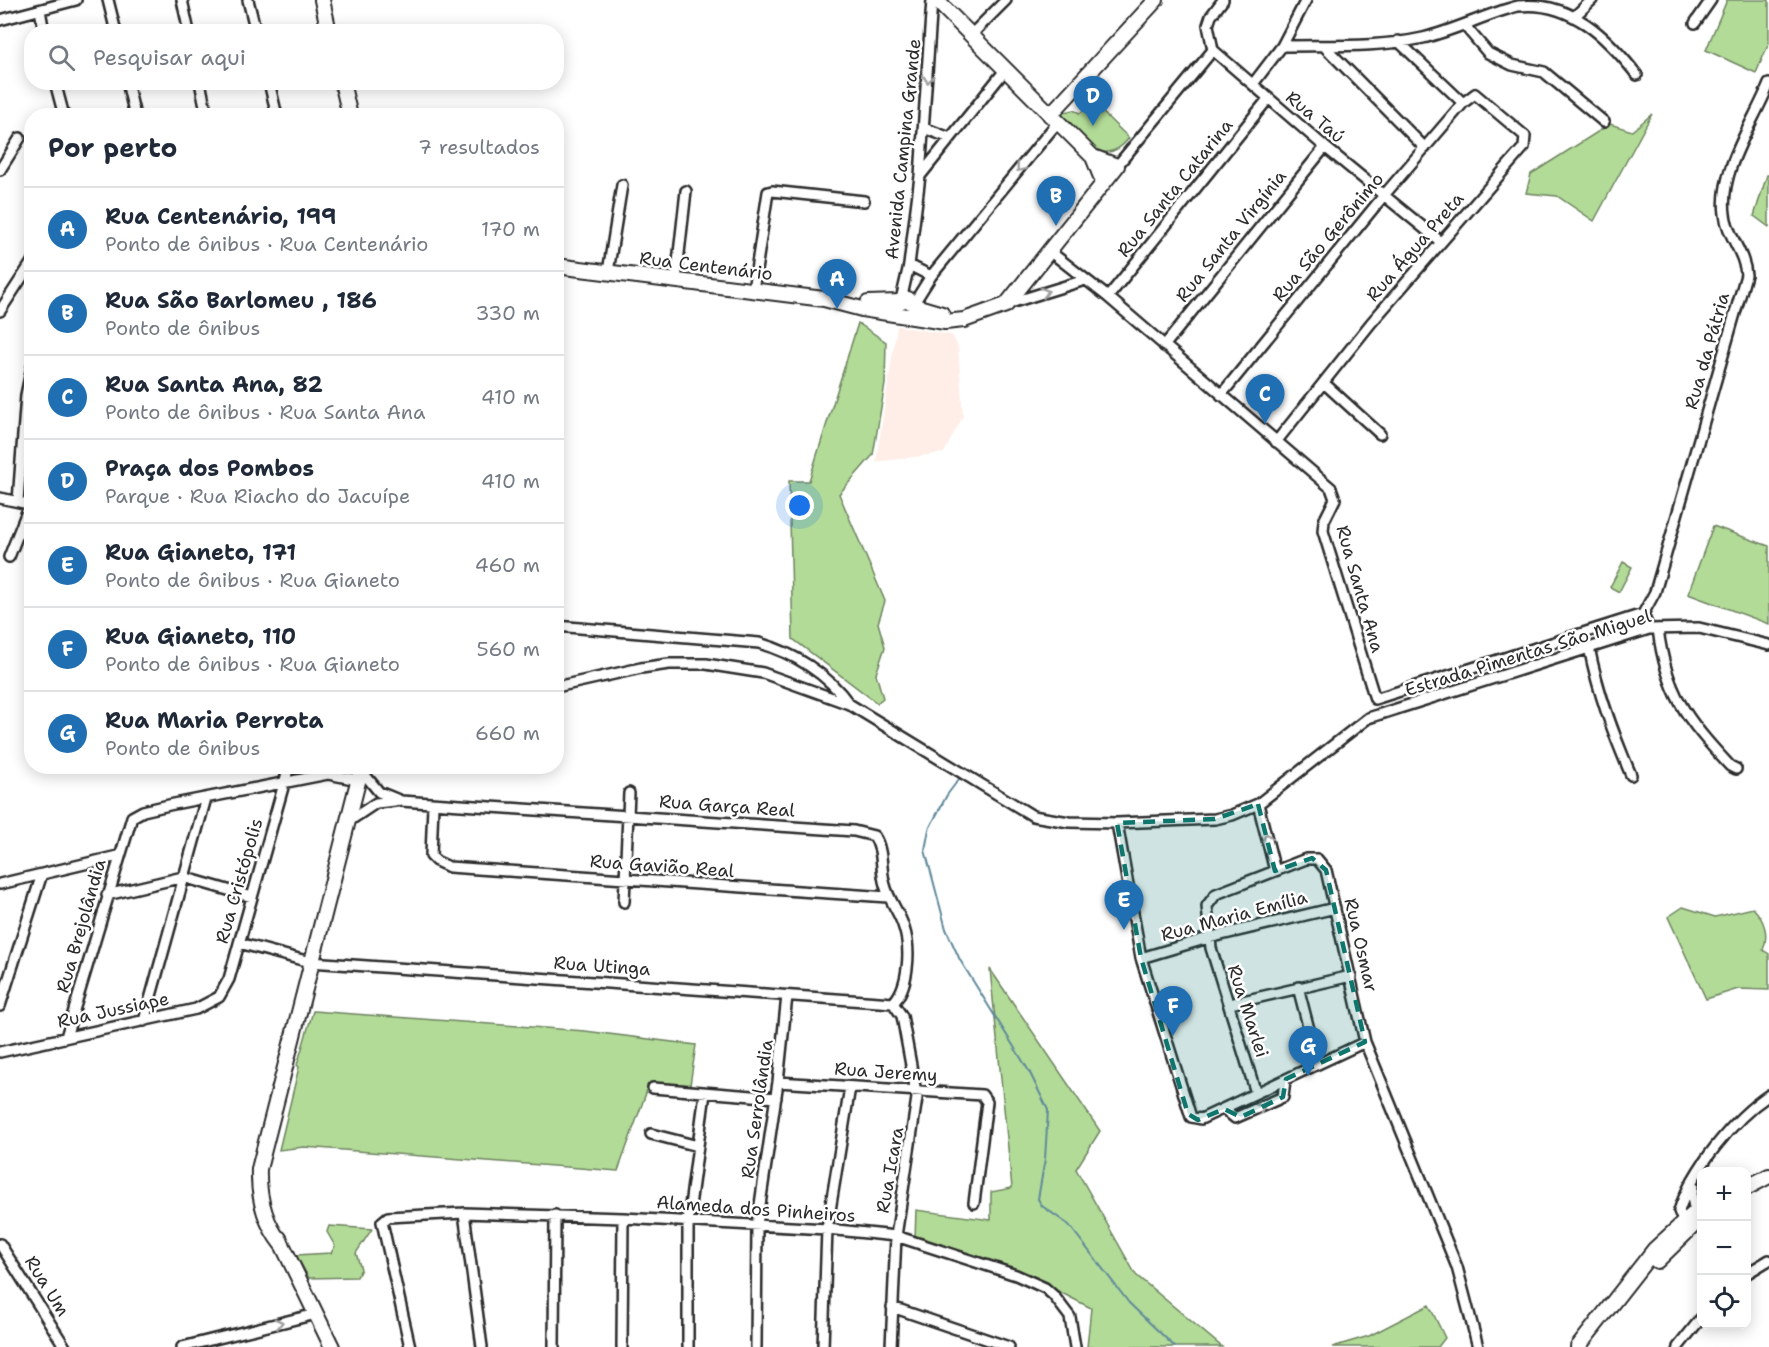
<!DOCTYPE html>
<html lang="pt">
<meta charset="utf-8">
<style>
:root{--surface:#fff;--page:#f2f2f3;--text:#1f2937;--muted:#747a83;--line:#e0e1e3;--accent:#1f6fb2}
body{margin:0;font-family:"Shantell Sans",sans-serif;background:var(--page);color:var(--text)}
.controls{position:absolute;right:18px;bottom:18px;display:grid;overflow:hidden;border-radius:12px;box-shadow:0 3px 15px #0003}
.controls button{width:54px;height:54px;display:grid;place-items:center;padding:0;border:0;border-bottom:2px solid var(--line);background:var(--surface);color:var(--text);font:30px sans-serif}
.you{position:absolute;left:800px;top:506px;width:21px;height:21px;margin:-15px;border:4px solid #fff;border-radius:50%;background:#1a73e8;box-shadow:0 0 0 9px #1a73e833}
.badge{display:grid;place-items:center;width:39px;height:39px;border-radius:50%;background:var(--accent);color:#fff;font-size:20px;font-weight:700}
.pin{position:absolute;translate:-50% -50px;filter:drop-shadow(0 2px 3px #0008)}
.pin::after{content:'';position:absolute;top:32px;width:21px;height:18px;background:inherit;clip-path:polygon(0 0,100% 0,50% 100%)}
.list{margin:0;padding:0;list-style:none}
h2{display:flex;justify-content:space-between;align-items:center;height:78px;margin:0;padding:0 24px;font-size:26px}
h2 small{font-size:20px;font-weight:400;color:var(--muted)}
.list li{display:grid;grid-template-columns:39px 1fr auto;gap:18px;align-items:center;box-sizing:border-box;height:84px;padding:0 24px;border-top:2px solid var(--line)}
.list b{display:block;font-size:22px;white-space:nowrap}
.list p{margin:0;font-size:20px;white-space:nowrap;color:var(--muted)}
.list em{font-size:20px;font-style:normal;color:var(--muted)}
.icon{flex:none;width:33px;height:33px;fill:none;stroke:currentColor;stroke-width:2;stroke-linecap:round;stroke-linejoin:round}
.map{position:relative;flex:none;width:1769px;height:1347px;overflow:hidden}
.search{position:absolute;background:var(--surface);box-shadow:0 3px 15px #0003;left:24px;top:24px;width:540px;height:66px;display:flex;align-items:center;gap:15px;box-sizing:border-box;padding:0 21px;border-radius:24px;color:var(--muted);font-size:22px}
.panel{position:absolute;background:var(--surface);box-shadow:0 3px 15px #0003;left:24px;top:108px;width:540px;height:666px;border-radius:24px}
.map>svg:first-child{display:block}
</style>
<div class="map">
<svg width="1769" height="1347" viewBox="0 0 1769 1347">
<rect width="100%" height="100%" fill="#fff"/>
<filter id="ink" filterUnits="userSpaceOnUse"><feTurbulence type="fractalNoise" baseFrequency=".0167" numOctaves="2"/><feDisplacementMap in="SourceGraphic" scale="12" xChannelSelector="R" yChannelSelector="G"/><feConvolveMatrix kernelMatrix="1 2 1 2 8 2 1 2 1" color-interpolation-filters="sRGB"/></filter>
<g filter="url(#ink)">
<!-- built -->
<path fill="#feeee7" d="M897,326L952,335L958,346L963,416L944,453L876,462Z"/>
<!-- green -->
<path fill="#b2db97" stroke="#6e8361" stroke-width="1.5" d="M1727,0H1769V43L1756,73L1706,50Z
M1092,102L1129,138C1102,173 1078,135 1058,114L1073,110L1080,113Z
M1652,114L1594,221L1557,196L1526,193L1531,174L1610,124L1632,131Z
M1767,175H1769V227L1754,216Z
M858,323L886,342L885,384L873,455L839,494L885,601L878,623L885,647L876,674L883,698L877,703L793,639L789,481H809Z
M1713,526L1769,546V624L1688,594Z
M1623,562L1632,567L1619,592L1610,587Z
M1683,907L1715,917L1753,908C1765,920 1769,935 1763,950L1769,954V990L1738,989L1706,999L1668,917Z
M990,969L1100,1131L1076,1169L1136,1275L1222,1347H1087L1091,1308L1013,1268L915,1238L916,1210L991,1220V1192L1012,1188Z
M313,1011L585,1031L696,1045L690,1085L650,1082L618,1171L304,1147L279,1150L299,1067L297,1065Z
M329,1226L372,1229L356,1253L361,1269L357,1277L309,1278L296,1255L331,1253L335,1246L327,1232Z
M1429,1305L1445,1338L1438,1347H1332L1369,1336Z"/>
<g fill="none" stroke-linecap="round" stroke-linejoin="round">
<!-- stream -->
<path stroke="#618a9b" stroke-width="2" d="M959,779L947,795L929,829L925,850L946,929L960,960L1029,1071L1048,1110L1045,1159L1038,1199L1042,1206L1069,1225L1129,1303L1175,1347"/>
<defs>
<path id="street" d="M108,0L116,32
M182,0L189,32
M248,0L256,32
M1223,0L1211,16L1208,25L1213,50L1325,147L1441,242
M40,10L44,32
M1577,14L1592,0
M0,20L76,0
M1695,23L1711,0
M1465,26L1488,53L1512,65L1544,72L1604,122
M971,35L1006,0
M1398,41L1463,103
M1282,46C1328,45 1378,48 1423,38C1456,30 1486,14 1518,6C1571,0 1608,38 1637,75
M1324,46L1425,148
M55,82L64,116
M127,82L135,116
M200,82L207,116
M269,82L277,116
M1253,84L1282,46L1306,0
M924,128L950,138
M1117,166L1213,50
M0,170L20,138
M920,176L1006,69
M1048,250L1108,297L1331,488L1335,499L1324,521L1323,531L1375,699
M909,265L931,276
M608,272L622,185
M676,280L686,191
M753,290L768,192L772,191L864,201
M1108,297L1268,99
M901,300L909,265L920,176L932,0
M914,303L931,276L1057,123
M1007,304L1085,280
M0,311L32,262
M1164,346L1325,147
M1325,384L1380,434
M1221,395L1385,194L1463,103L1475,94L1525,136L1524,147L1371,323L1276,442
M0,498L24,503
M18,501L26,395L32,367
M9,557L30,504
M556,626L759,643C794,653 828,674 849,704
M1649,629L1643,614L1655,592L1746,275C1745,253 1727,236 1725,214C1719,170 1753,124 1769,84
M1658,629C1666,693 1687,720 1730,766L1736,769
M1589,647C1598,693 1613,733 1631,775
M556,687L641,668L669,664H706L763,673L849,704L1033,816L1069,822L1117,823L1215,819L1232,815L1258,804L1368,718L1649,629L1699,628L1769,645
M1375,699L1643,614
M349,766L361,770L379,792L401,801L854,831L874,836C884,851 880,869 885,885C889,901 900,913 904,928C911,949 909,987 893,1003
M1258,804L1275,871
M433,805L431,856L436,861L449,867L888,897
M349,821L376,803L395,801
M1117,823L1141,958L1191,1117L1201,1119L1365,1042
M0,884L118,856
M107,895L183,877L252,897
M624,902L629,793
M239,943L310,962L893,1003
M1141,958L1208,938L1335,908
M1298,987L1318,1064
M1230,1004L1351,976
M0,1006L42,874
M144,1021L206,798
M66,1037L132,817L143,811L169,805L328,774L358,780
M0,1052L196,1009L219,997L229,979L289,766
M778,1082L982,1095L987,1102L974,1203
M653,1088L776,1098
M1256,1093L1211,948L1207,906L1216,894L1306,859H1317L1326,870L1365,1042L1457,1267L1478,1347
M1224,1109L1235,1118L1283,1097L1285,1080
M651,1134L698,1146
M1693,1186L1692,1197L1696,1217
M464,1213L482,1347
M1685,1226L1679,1211C1692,1170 1733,1119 1769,1095
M0,1244L65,1347
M1746,1274L1769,1260
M892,1307L1009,1347
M182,1347L316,1314
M410,1347L382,1222L388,1217L464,1213L623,1218L827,1229L896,1236L1016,1275L1045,1288L1054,1296L1070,1317L1075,1347
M554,1347L555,1215
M622,1347L623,1218
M688,1347V1221L705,1093
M756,1347L757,1225L778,1082L787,996
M823,1347L827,1229L850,1087
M891,1347L896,1236L917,1098L902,1016L893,1003
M1678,1347L1702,1317"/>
<path id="secondary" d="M322,0L329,32
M936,0L1093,157L1103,182
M342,82L350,116
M1050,115L1156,0
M556,266L824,299L862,309L945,322L964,320L1006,305L1117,166L1093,157
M868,303L898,302L908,299L915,306L942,314
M1746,1188L1769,1176
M279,1238L332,1347
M282,1245C264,1222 258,1197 259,1169L362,766
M1657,1261L1695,1224
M1578,1347L1654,1250L1702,1206"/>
</defs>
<!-- street casing -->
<use href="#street" stroke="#2b2b2b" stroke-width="14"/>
<!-- secondary casing -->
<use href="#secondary" stroke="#2b2b2b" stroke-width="18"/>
<!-- street -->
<use href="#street" stroke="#fff" stroke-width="9"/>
<!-- secondary -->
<use href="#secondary" stroke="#fff" stroke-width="14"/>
</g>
<!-- one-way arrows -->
<defs><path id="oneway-chevron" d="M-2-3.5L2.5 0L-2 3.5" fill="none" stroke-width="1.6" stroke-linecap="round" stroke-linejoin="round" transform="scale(1.5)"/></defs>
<g stroke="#a0a0a0">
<use href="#oneway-chevron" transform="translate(928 79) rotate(95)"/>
<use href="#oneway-chevron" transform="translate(1020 168) rotate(129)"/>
<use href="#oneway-chevron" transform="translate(1045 292) rotate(-17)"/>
<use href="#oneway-chevron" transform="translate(1267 837) rotate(-104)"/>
<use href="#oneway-chevron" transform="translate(1261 1108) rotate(-26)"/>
<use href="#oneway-chevron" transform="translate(279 1323) rotate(-14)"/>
</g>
</g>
<!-- marked area -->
<path fill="#0f766e" fill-opacity="0.2" stroke="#0f766e" stroke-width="4.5" stroke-dasharray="12 8" stroke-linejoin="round" d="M1258,804L1275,871L1312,858L1326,870L1365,1042L1286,1079L1283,1097L1241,1117L1224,1109L1198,1120L1188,1114L1141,958L1117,823L1215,819Z"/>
<g text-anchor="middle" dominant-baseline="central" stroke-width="5" stroke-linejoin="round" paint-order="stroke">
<!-- street labels -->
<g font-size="18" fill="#2b2b2b" stroke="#fff">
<text transform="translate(1315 117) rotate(40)">Rua Taú</text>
<text transform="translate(903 149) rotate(-84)">Avenida Campina Grande</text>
<text transform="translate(1175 188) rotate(-51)">Rua Santa Catarina</text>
<text transform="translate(1231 236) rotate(-51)">Rua Santa Virgínia</text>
<text transform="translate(1328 237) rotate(-50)">Rua São Gerônimo</text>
<text transform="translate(1415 247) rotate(-49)">Rua Água Preta</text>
<text transform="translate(706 266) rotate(7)">Rua Centenário</text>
<text transform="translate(1707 351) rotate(-74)">Rua da Pátria</text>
<text transform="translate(1360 589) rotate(74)">Rua Santa Ana</text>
<text transform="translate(1528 653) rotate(-17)">Estrada Pimentas São Miguel</text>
<text transform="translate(727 806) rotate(4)">Rua Garça Real</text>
<text transform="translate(662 866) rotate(4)">Rua Gavião Real</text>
<text transform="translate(239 881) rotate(-74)">Rua Cristópolis</text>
<text transform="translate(1234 916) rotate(-15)">Rua Maria Emília</text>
<text transform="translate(81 926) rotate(-74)">Rua Brejolândia</text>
<text transform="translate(1361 945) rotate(77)">Rua Osmar</text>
<text transform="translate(602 966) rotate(4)">Rua Utinga</text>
<text transform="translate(113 1010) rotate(-12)">Rua Jussiape</text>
<text transform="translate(1248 1011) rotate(72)">Rua Marlei</text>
<text transform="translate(886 1072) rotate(4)">Rua Jeremy</text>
<text transform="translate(757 1109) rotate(-82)">Rua Serrolândia</text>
<text transform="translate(890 1170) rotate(-80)">Rua Icara</text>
<text transform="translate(756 1209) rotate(4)">Alameda dos Pinheiros</text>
<text transform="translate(47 1286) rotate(58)">Rua Um</text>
</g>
</g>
</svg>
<div class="controls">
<button>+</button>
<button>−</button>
<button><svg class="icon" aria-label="locate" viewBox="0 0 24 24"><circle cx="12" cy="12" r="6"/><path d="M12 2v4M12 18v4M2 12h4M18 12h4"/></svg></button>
</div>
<div class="you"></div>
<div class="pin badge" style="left:837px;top:309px">A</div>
<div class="pin badge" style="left:1056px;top:226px">B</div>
<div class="pin badge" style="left:1265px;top:424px">C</div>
<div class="pin badge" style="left:1093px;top:126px">D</div>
<div class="pin badge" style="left:1124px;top:930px">E</div>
<div class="pin badge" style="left:1173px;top:1036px">F</div>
<div class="pin badge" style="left:1308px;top:1076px">G</div>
<div class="search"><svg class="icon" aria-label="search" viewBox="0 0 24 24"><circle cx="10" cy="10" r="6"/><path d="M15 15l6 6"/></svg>Pesquisar aqui</div>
<section class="panel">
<h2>Por perto<small>7 resultados</small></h2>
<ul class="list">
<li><span class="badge">A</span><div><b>Rua Centenário, 199</b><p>Ponto de ônibus · Rua Centenário</p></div><em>170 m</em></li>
<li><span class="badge">B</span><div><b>Rua São Barlomeu , 186</b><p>Ponto de ônibus</p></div><em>330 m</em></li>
<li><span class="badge">C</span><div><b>Rua Santa Ana, 82</b><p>Ponto de ônibus · Rua Santa Ana</p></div><em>410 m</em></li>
<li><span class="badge">D</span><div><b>Praça dos Pombos</b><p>Parque · Rua Riacho do Jacuípe</p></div><em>410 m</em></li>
<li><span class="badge">E</span><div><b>Rua Gianeto, 171</b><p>Ponto de ônibus · Rua Gianeto</p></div><em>460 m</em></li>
<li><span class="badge">F</span><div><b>Rua Gianeto, 110</b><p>Ponto de ônibus · Rua Gianeto</p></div><em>560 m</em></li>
<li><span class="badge">G</span><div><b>Rua Maria Perrota</b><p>Ponto de ônibus</p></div><em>660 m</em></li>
</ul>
</section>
</div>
